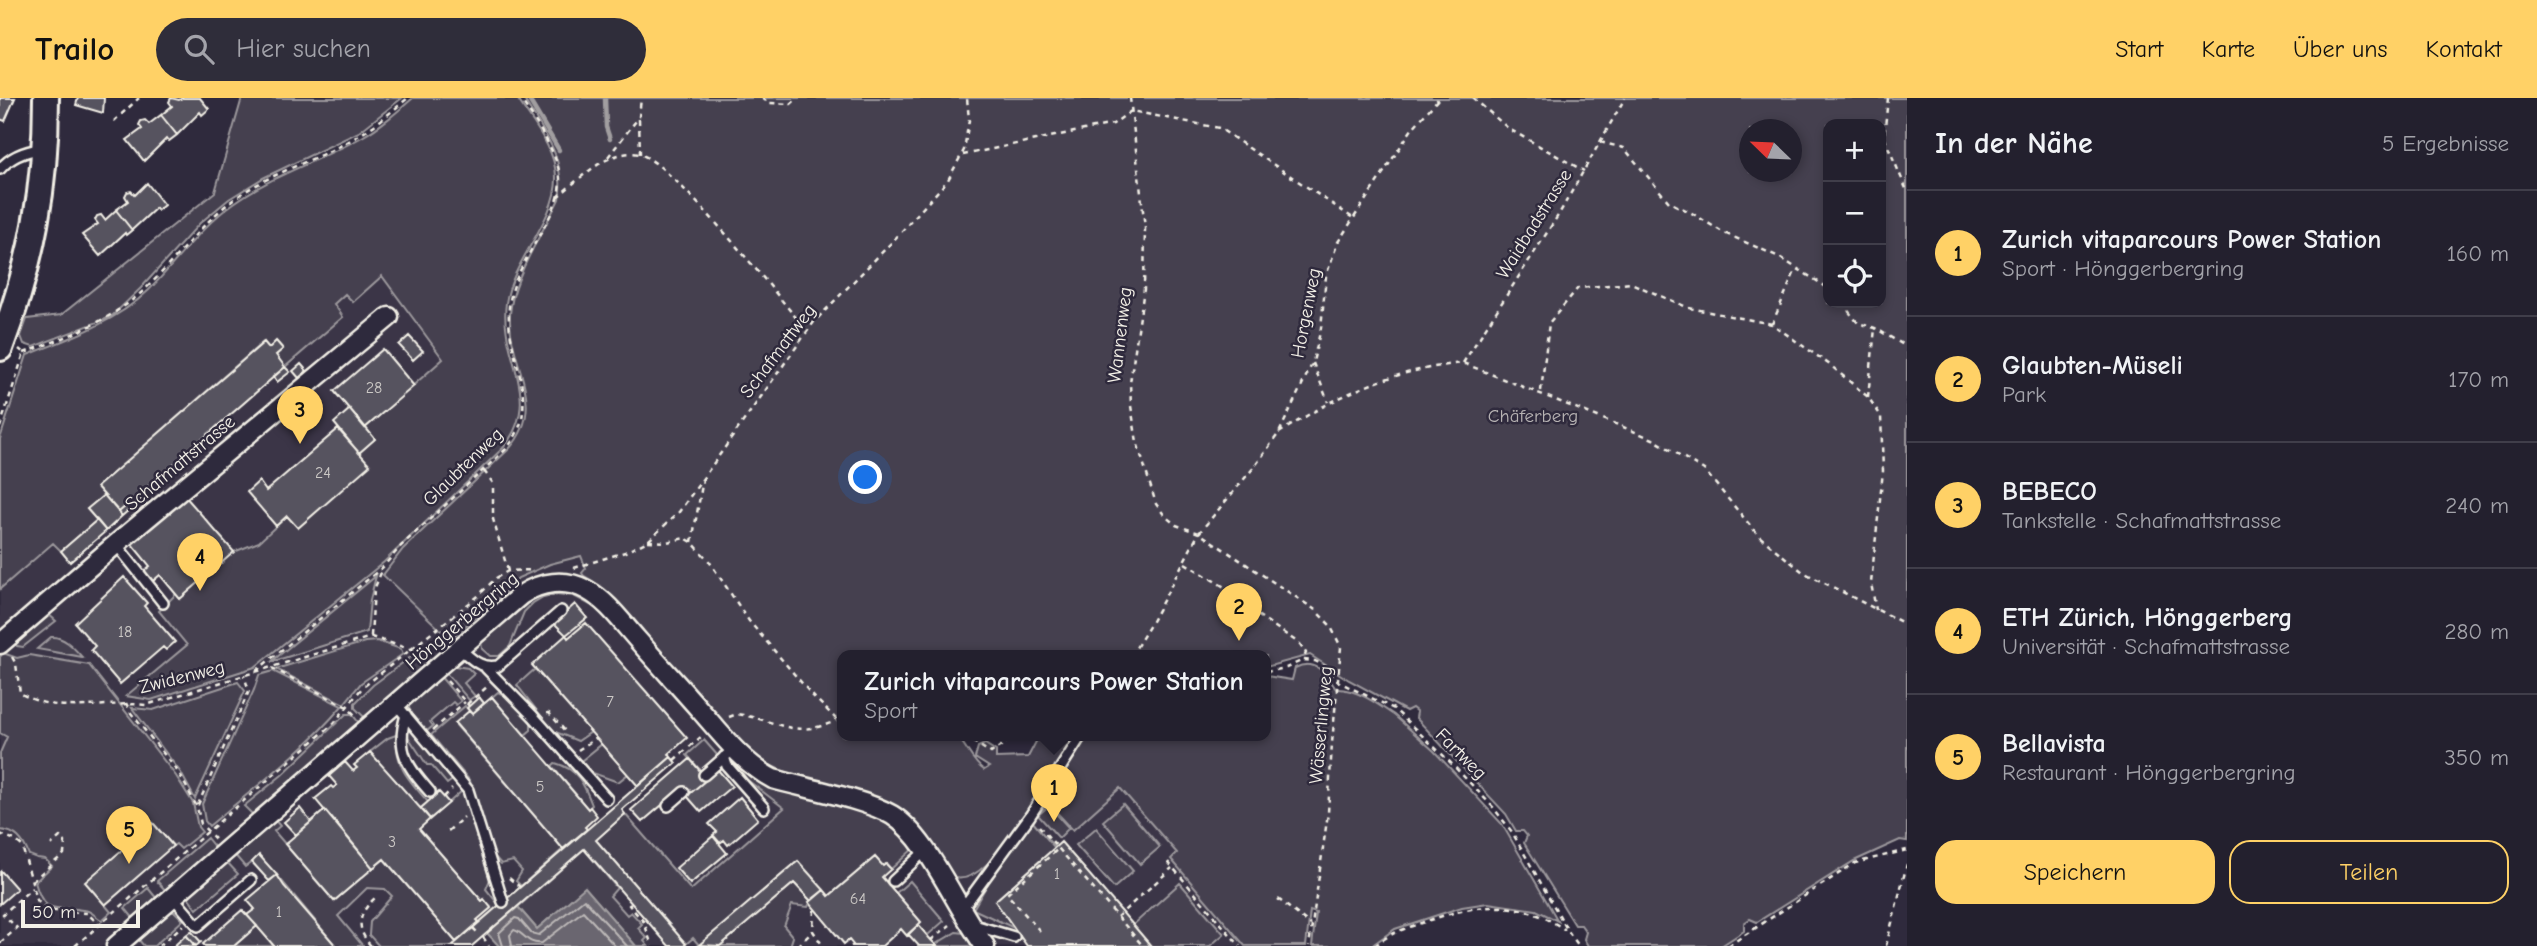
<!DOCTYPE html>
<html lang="de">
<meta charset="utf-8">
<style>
:root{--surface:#23202e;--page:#2f2d3a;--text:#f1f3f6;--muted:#a3a3aa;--line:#403e4a;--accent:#ffd166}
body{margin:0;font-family:"Comic Neue",sans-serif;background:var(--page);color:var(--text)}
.controls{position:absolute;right:21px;top:21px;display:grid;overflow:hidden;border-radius:14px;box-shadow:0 4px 10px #0003}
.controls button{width:63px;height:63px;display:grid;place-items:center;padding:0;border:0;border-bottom:2px solid var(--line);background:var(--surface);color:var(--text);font:35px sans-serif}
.compass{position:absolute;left:1739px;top:21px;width:63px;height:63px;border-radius:50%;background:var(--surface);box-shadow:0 4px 10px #0003;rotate:293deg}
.scale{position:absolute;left:21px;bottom:18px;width:119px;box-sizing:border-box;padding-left:7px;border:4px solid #f4f1e8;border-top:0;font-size:19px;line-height:24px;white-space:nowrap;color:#f4f1e8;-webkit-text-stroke:5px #2f2a3d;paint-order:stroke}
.you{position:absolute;left:866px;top:380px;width:24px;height:24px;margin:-18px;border:5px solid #fff;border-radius:50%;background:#1a73e8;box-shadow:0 0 0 10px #1a73e833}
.badge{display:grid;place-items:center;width:46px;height:46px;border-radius:50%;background:var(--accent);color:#111;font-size:23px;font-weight:700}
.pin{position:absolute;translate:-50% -58px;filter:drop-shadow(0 2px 4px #0008)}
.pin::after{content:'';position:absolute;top:37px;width:24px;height:21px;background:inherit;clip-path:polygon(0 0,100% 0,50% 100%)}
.popup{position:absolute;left:837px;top:552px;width:434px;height:91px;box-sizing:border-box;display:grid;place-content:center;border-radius:14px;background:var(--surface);filter:drop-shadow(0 2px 5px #0005);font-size:23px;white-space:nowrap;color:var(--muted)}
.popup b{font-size:26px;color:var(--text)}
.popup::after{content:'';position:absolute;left:50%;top:100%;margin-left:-14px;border:14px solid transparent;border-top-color:var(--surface)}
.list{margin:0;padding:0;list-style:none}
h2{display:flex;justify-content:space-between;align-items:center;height:91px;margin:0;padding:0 28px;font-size:30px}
h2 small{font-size:23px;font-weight:400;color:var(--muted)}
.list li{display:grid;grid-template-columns:46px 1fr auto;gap:21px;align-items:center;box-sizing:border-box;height:126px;padding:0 28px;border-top:2px solid var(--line)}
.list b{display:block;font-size:26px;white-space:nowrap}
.list p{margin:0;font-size:23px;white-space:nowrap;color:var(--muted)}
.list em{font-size:23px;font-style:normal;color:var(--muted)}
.actions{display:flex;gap:14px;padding:21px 28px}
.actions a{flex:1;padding:16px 0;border:2px solid var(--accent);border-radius:21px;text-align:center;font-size:24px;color:var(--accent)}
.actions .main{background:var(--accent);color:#111}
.icon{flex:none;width:38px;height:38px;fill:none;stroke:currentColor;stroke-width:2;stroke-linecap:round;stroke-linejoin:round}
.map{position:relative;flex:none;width:1907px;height:848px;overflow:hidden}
header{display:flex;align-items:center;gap:42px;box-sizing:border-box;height:98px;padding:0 35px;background:var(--accent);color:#111}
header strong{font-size:33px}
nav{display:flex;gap:38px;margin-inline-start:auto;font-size:24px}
.search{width:490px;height:63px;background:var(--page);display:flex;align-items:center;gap:18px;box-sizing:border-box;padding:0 24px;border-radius:38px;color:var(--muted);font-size:26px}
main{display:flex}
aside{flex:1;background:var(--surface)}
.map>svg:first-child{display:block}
</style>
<header>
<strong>Trailo</strong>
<div class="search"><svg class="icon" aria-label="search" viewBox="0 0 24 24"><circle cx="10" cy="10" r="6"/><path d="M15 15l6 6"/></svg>Hier suchen</div>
<nav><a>Start</a><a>Karte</a><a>Über uns</a><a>Kontakt</a></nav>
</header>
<main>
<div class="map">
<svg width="1907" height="848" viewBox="0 0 1907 848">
<rect width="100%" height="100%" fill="#2f2a3d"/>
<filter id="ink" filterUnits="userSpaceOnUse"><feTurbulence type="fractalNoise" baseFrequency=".0143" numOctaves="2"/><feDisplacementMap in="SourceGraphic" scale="14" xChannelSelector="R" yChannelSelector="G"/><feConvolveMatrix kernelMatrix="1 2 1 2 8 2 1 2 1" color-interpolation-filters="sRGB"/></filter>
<g filter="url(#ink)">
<!-- built -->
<path fill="#3b3647" d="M353,138L509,351L391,464L501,498L518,480L550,466L581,458L593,483L615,502L719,623L829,687L870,696L901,711L915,724L934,750L995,757L1030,710L1049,706L1073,732L1120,689L1220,804L1306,848H0V445Z"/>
<!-- green -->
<path fill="#454050" stroke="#9c989c" stroke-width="2" fill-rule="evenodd" d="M242,0H402L359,34L263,80L229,101L200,125L141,190L111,219L33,249L24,246L21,238L27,221L61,217L215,94Z
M413,0H517C532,24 557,52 556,81C556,122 512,163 506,205C499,259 544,298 504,349L384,464L255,569L151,602L126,598L187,547L159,513L176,496L234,454L259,444L287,418L298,429L359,355L375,341L365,330L443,261L382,178L353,204L345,196L334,206L343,219L285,269L276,257L283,251L277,244L269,250L263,244L97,389L104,397L87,411L97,422L61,453L53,445L0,491V341L27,257C69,241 116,224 149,192C178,163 200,129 234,105C274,76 320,63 362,39C381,28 397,14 413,0Z
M523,0H1907V743L1900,742L1854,763L1757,824L1750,821L1744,825V833L1721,848H1588L1584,841L1586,834L1581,827H1575L1524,745L1527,738L1523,733H1516L1506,716L1416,620L1417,614L1412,610L1406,613L1349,582L1310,557L1266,569V558H842V638H957C967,649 973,665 984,672L989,669L975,660L978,649L985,646L996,653V660L1028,659L1039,638H1266V578L1292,582L1295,570C1315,560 1326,575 1336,591C1356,590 1379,607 1395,618L1434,653L1502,726L1558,823L1536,812L1488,805L1462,809L1395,831L1371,848H1312L1316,815L1310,813L1306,848H1245L1171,761L1177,755L1120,690L1073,732L1049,706L1037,716L1030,710C1014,731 978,796 948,777C907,699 890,704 811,682C792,676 773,671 757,659C715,628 673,568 639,528C622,509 606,490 584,478L582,475L586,470L581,458L550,466L518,480L501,498L450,541L383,477L403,451L509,351C552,303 502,260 511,208C516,175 544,132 559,101C566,59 544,35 523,0ZM1828,26H1881V205H1828ZM1750,32H1792V74H1750Z
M376,478L370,502L367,534L271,564Z
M568,492L584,498L613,523L706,629L703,631L598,511L574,498L557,496L543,499L533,505L524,514L510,548L499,558H490L482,551L481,542C510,518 529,493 568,492Z
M46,514L56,523L23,549L17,548L14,544Z
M51,539C64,538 74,550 82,559L37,551Z
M377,543L401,551L403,556L361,585L344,606L276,571L365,544Z
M3,555L17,560L29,557L89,567L176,678L193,705L198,729L202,734L181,751L176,746L173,748L153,725L86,784L111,814L102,822C96,820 94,815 88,813C87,812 79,812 77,811C50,810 43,813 35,784L52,768L45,761L37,760L29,757C23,742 16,733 0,732V655L7,639L0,635V559Z
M416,555L430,565L365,620L355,610V605L373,587Z
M455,568L468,570L474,576L464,585L475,598L469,602L445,574Z
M535,571L591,634L578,643L553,633L517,587Z
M273,573L342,608C304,653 254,690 209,728L205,723L202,706L254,592L259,577Z
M440,578L461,603L456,607L453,604L430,624L433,628L427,633L410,614L408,605Z
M238,584L245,593L195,701L181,675L132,610L153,612Z
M498,594L510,600L531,624V632L525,637L492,599Z
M465,608L469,613L455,626L563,751L521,788L516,783L522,773L513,763L501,766L494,758L470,683L431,637Z
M346,616H352L359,625L253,717L244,708L282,677Z
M410,632L413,633L455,680L447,686L431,667H427L407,637Z
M396,637C396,670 407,680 428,704L419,711L370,654L388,640Z
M704,642L718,658L701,673L687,657Z
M602,646L628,676L618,684L590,674L581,663Z
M736,663L836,704L872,716L895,728L914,750L891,771L887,766L883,768L875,759L829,798L797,764L699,847L693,840L686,846L596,742L625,716L691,792L784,710L746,681Z
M555,665C578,671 584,686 592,707L588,711L552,668Z
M463,692L491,779L486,791L499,807L479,824L477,822L491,809L484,802L482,803L419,731Z
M1123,706L1160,749L1140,766L1103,723Z
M1049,708L1069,730L1059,740L1038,717Z
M274,721L280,728L274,733L334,803L384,761L456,844L452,848H379L369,837L370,824L392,798L385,791L367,790L338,818L363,848H336L277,777L269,783L252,764L245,769L234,756Z
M1032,723L1055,750L995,803L1014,830L973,811L994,775Z
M1096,730L1133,773L1114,790L1076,747Z
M207,740L215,750L166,793L157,783Z
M584,751L617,790L610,798L627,817L631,814L642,826L638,830L647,840L644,843L648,848H636L585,790L537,831L518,809Z
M226,763L238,776L197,811L189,800L190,794Z
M910,783L944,823L928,837L918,827L921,824L896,795Z
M794,785L811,803L808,809L792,807L784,828L793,839L790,848H720Z
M1180,785L1224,836L1210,848H1151L1133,827Z
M148,790L157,801L134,821L125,810Z
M167,814H175L183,822L154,848H144L138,841Z
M257,828L274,848H234Z
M956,834L965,835L976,848H937L936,846Z"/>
<!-- water -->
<path fill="#6a6670" stroke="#a19ea0" stroke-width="2" d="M585,789L636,848H499L487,835L518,809L537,831Z"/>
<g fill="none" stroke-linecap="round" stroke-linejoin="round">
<!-- shore -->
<path stroke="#bdb9b8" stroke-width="2" d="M503,848L499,835L515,820L519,821L531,835L539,837L584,801L627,848
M512,848L510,837L514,832C525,835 527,847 542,845L583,813L615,848"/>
<!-- stream -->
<path stroke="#a19ea0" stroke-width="4.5" d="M528,0L559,52
M605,0L606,29L610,41"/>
</g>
<!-- building -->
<path fill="#56525f" stroke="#f4f1e8" stroke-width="2" d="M0,0H15L5,23L0,21Z
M78,0H104L103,15L76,7Z
M171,0L179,2L182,0H200L209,11L202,17L200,14L177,37L161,17L172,8L169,4Z
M161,17L177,37L169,43L167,40L144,63L127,42L142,31L139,27L141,23L145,22L149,26Z
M147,85L164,107L158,112L156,110L132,132L116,112L128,103L125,98L127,94L131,93L135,97Z
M116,112L132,132L126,137L125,135L100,158L82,137L98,126L95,122L97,118L101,117L105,122Z
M409,238L423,253L413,262L399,247Z
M276,243L283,251L276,257L285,269L119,414L97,389L264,244L269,250Z
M383,251L414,288L365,330L334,293Z
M301,266L307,273L299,280L293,273Z
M285,269L290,274L277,284L273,279Z
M350,311L375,341L359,355L334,325Z
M338,331L370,367L298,430L287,418L276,428L247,394L259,383L266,393Z
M179,362L181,366L122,418L119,414Z
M104,397L122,418L106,433L87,411Z
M185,398L234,454L180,501L160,477L153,483L144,473L150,468L131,445Z
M97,422L106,433L70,464L61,453Z
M124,479L147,505L144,508L175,544L166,552L163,549L120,586L91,552L95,548L75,525Z
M575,506L587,520L566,537L554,525Z
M586,525L687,640L669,656L671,659L638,688L532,567L566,537L568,540Z
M479,599L484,605L472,616L467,610Z
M492,599L588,711L590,709L597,718L585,729L587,731L563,751L455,625L469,613L472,616Z
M370,654L430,721L419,731L482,803L484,801L491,810L477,822L479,824L456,844L384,761L373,770L315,701L331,688L333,690L337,687L329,678L345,664L353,673L357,670L354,667Z
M671,659L676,665L622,712L625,716L596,742L686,846L684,848H669L584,751L472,848H452Z
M690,661L707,681L687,698L681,691L642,724L631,712Z
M718,672L732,688L701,714L687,698Z
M439,694L449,705L430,721L421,710Z
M740,699L758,721L728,747L724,742L720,745L713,737L717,734L709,726Z
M300,710L311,724L296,737L284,724Z
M325,712L373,770L334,803L285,746Z
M153,725L173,748L105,807L85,784Z
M713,738L727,755L690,786L676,770Z
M1061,744L1122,814L1151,848H1027L995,803Z
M259,757L277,777L269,783L252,764Z
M875,759L883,768L886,766L891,771L882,779L921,824L907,838L901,831L882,848H851L853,847L849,842L844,846L809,804L824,792L829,798Z
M798,763L824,792L811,803L794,785L720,848L699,847Z
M1,773L17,791L0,806V774Z
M277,777L284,788L336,848H274L247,817L255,811L247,802Z
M242,812L257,828L234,848H205L203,846Z
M918,827L931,842L937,848H919L908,836Z
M191,833L201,844L196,848L186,837Z
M186,837L195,848H174Z"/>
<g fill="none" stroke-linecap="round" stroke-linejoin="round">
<defs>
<path id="lane" d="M0,71C11,58 25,53 41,51
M116,446L163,505
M460,551C473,562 480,571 498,568L561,513
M486,570L533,618L607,701
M396,606L468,692L503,804
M406,617C395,653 408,669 430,694
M724,659L727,668L764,710
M704,677L728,656
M668,708L684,694
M893,783L925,753
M173,799L198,828L251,782
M962,811L1030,718L1081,638
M974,827L1014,839"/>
<path id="street" d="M0,546L116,446L389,219
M116,848L521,497C540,484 565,480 587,492C607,503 621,523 636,540C657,564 679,588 700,612C722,637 743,665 773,681C805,690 865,701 892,717C929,740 957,812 985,848"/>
<path id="secondary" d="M0,250C32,165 46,90 46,0"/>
</defs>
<!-- lane casing -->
<use href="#lane" stroke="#f4f1e8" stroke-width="14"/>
<!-- street casing -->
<use href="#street" stroke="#f4f1e8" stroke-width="23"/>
<!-- secondary casing -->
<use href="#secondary" stroke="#f4f1e8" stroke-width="30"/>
<!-- path -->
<path stroke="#f4f1e8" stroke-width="2.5" stroke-dasharray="5 5" stroke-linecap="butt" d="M762,0L769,5L791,6L798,0
M1130,0L1145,130L1144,191L1130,285L1131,308L1137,344L1156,406L1165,418L1176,427L1199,435L1314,511L1330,527L1341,549L1332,645L1328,715L1309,848
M1473,0L1509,31L1584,73
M1888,0L1884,39L1907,93
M639,21L640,56
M114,23L139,0
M1600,44L1624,50L1669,104L1690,114L1724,135L1779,159L1828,190
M963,57L1113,26L1131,13L1219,30L1353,120
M608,59L639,19L641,0
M557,99C579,82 608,50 639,56C671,63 781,202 807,233
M1842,205L1858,225L1875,230L1907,249
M1772,226L1796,171
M24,255C67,239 108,224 142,194C176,163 199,126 237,99C274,73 318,62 356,39C375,28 391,14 408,0
M1313,265L1328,304
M1463,265L1559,116L1625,0
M1541,293L1549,225L1578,190L1631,185L1689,210L1772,226L1830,267L1868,299L1881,318L1883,373L1871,485L1876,512
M1868,299L1875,230
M0,329L24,255L19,251
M1279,335C1341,295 1389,273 1463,265L1653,341L1704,372L1759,438L1803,474L1907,527
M484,373L493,385V421L508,473
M648,443L667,444L685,440L692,444L709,463L749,523L812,597L842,627
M692,444L703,381
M1185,465L1231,493L1256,516L1300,546L1306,555L1303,562
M574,470L625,454L648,443L679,414L814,224L893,143L948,82L964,52L969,22L967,0
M371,538L374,492L382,472
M1131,558L1150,527L1199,435L1255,368L1279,335L1313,264L1321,230L1326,178L1338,144L1412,31L1439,0
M12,559L16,566L20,595C58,618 105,603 146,607L371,539L413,552L425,560
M272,570L347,609L357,619
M256,573L383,469L401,448L505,352C546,307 505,261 509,209C513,164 560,122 560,81C559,56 534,22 520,0
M1266,574L1286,570L1303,562L1315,563L1323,567L1339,584L1394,611L1446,660L1493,709L1512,734L1568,833L1579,848
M447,583L469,608
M126,605L131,615L179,675L197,709
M467,606L488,588
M547,615H549L566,634
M729,619L737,616L743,617C783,625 794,640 836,623
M433,632L465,604
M964,638L991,655L1015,638
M578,652L596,640
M674,662L701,639
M444,699L452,691
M1039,728L1143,848
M448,733L464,719
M0,736L15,742L22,748L37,802C47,817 70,814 87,815L99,827
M215,741L201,726L197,709L249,593L244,577
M1168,764L1240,848
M509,780L520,789
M32,783L64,756L65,744L60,739L51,747
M1278,801L1311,827
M631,806L629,807L644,824L652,848
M814,812L813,833L823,848
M1117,819L1172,770
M473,830L478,835
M1040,833L1007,796L1058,751
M483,839L489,848
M931,842L950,827
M0,845L17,830L3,816L32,790
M75,848L334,625L362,590L477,499L496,480L508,473L532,472
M159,848L183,827
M371,848C355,830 358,815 376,799
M798,848L813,833
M1375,848C1389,835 1407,830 1424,824C1475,806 1519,799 1565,832
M1728,848L1855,765L1907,752
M1886,848L1907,766"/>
<!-- lane -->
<use href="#lane" stroke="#2f2a3d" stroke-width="9"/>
<!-- street -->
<use href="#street" stroke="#2f2a3d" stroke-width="18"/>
<!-- secondary -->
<use href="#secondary" stroke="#2f2a3d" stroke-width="24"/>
</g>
</g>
<g text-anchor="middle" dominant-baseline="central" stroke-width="5" stroke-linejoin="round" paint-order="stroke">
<!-- number labels -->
<g font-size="16" fill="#ccc9c6">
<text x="374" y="290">28</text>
<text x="323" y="375">24</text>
<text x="125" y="534">18</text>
<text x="610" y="604">7</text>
<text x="540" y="689">5</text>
<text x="392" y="744">3</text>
<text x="1057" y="776">1</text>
<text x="858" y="801">64</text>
<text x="279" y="814">1</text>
</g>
<!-- street labels -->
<g font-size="19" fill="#f4f1e8" stroke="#2f2a3d">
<text transform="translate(1534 126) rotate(-58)">Waidbadstrasse</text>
<text transform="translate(1306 215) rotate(-79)">Horgenweg</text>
<text transform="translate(1120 237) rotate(-83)">Wannenweg</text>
<text transform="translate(778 253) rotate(-53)">Schafmattweg</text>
<text transform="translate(180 365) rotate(-40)">Schafmattstrasse</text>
<text transform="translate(463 369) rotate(-44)">Glaubtenweg</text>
<text transform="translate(462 523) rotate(-40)">Hönggerbergring</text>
<text transform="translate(182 579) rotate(-14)">Zwidenweg</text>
<text transform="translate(1321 627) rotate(-85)">Wässerlingweg</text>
<text transform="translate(1461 656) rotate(45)">Fartweg</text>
</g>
<!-- park labels -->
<g font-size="19" fill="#b7b3b3" stroke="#2f2a3d">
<text x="1533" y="318">Chäferberg</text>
</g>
</g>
</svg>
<div class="controls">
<button>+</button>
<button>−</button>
<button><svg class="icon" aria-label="locate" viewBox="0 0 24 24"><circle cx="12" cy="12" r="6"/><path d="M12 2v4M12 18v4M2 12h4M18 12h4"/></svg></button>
</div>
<svg class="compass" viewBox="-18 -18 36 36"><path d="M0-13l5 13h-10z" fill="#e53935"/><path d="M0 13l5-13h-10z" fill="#a3a3aa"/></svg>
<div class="scale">50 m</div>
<div class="you"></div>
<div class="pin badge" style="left:1054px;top:724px">1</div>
<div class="popup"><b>Zurich vitaparcours Power Station</b>Sport</div>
<div class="pin badge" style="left:1239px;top:543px">2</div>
<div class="pin badge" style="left:300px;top:346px">3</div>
<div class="pin badge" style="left:200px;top:493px">4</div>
<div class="pin badge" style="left:129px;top:766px">5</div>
</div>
<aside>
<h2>In der Nähe<small>5 Ergebnisse</small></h2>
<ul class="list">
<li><span class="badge">1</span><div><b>Zurich vitaparcours Power Station</b><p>Sport · Hönggerbergring</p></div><em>160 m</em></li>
<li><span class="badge">2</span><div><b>Glaubten-Müseli</b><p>Park</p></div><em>170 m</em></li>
<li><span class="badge">3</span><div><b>BEBECO</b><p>Tankstelle · Schafmattstrasse</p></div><em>240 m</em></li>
<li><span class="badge">4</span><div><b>ETH Zürich, Hönggerberg</b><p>Universität · Schafmattstrasse</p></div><em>280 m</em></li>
<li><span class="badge">5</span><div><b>Bellavista</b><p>Restaurant · Hönggerbergring</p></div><em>350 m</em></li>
</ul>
<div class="actions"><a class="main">Speichern</a><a>Teilen</a></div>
</aside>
</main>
